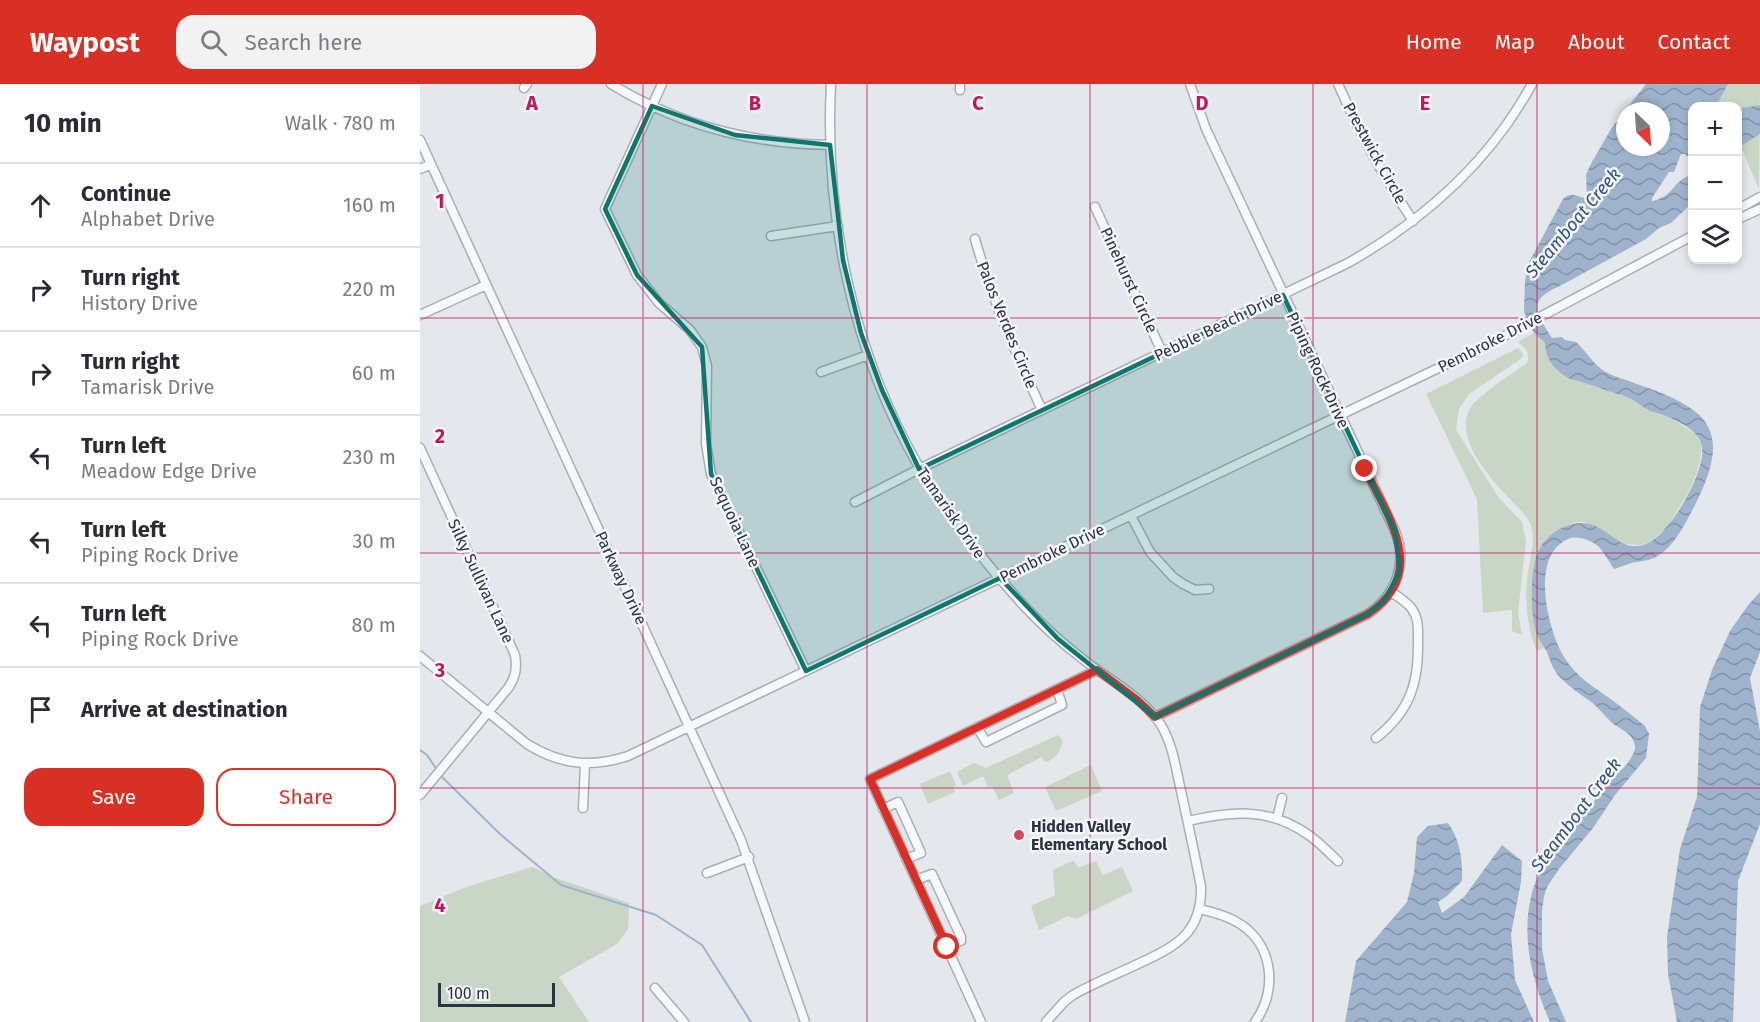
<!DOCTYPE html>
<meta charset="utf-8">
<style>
:root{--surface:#fff;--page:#f2f2f3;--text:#2b2b33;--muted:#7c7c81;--line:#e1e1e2;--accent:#d93025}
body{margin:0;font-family:"Fira Sans",sans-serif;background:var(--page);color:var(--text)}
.controls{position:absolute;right:18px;top:18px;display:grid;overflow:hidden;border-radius:12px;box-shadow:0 3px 9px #0003}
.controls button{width:54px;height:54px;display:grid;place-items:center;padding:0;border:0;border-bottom:2px solid var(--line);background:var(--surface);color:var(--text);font:30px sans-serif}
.compass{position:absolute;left:1196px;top:18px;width:54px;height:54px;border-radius:50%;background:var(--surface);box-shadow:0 3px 9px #0003;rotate:155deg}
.scale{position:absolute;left:18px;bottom:15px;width:117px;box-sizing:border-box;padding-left:6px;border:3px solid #2b3445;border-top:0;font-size:16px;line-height:21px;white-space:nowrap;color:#2b3445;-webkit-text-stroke:4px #f4f6f9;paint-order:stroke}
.stop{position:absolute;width:18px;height:18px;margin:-14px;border:4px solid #d93025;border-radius:50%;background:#fff}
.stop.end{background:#d93025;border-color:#fff;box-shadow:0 2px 6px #0008}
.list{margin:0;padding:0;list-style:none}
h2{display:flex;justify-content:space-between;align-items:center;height:78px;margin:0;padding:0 24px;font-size:26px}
h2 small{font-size:20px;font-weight:400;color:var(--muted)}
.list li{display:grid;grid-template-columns:39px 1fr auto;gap:18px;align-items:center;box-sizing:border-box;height:84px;padding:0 24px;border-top:2px solid var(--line)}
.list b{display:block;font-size:22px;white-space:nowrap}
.list p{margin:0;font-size:20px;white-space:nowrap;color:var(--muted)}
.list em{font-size:20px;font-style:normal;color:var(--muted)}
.actions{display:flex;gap:12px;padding:18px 24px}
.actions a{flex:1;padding:14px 0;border:2px solid var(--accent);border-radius:18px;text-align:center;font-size:21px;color:var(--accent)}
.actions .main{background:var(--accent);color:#fff}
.icon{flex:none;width:33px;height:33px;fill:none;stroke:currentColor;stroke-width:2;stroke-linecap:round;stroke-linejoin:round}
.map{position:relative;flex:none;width:1340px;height:938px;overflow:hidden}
header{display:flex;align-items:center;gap:36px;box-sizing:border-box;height:84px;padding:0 30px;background:var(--accent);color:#fff}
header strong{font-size:28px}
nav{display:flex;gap:33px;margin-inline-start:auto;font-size:21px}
.search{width:420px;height:54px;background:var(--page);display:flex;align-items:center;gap:15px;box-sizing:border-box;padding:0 21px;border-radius:18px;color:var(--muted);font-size:22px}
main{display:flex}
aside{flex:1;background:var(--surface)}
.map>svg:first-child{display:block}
</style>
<header>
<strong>Waypost</strong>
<div class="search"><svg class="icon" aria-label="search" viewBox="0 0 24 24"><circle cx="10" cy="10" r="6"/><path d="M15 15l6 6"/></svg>Search here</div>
<nav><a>Home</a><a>Map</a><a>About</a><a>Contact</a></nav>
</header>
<main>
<aside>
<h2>10 min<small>Walk · 780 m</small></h2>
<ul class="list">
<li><svg class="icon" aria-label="ahead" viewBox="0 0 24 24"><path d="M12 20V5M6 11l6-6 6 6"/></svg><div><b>Continue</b><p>Alphabet Drive</p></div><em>160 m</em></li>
<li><svg class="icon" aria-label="right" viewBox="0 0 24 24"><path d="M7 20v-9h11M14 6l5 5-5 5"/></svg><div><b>Turn right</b><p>History Drive</p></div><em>220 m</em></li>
<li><svg class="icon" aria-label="right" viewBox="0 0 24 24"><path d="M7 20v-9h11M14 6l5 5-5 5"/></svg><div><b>Turn right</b><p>Tamarisk Drive</p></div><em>60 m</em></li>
<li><svg class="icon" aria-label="left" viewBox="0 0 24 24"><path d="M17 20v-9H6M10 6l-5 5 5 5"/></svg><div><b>Turn left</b><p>Meadow Edge Drive</p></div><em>230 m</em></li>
<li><svg class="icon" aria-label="left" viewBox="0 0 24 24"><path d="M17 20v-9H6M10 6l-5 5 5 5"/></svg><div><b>Turn left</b><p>Piping Rock Drive</p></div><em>30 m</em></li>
<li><svg class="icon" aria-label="left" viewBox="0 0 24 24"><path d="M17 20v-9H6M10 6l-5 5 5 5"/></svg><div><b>Turn left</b><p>Piping Rock Drive</p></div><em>80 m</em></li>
<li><svg class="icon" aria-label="arrive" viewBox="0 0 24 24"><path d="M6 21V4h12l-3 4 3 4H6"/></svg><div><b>Arrive at destination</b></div></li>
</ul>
<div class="actions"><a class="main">Save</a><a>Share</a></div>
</aside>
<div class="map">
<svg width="1340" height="938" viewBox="0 0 1340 938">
<defs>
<pattern id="water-waves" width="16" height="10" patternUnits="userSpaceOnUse" patternTransform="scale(1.5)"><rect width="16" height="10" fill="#9fb4cc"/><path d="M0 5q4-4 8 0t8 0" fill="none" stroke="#8293a7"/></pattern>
</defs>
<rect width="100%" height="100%" fill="#e4e7ec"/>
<!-- green -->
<path fill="#c9d6c5" d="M1304,0H1340L1339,105L1318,56V22H1297Z
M1114,249L1125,259V267L1164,298L1209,314L1227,326L1253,335L1276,351L1282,361L1280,376L1276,391L1268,409L1247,443L1229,458L1220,461L1204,460L1165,438H1156L1136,446L1125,458L1119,467L1113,484V516L1116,549L1124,564L1117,567C1107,545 1105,519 1107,495C1109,481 1115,458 1112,445C1110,433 1095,421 1087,412C1067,391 1028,346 1055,318C1069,304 1090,291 1107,279C1111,269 1105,263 1097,258Z
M1098,264L1103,269L1102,274L1049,310L1039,325L1036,346L1079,414L1102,438L1106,457L1098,528L1102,551L1092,547V526L1063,529L1057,415L1006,310Z
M638,651L643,657C640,667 636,676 625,678L622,673L587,691L594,709L579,716L572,702L568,703L563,692L543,702L537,688L554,679L566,684Z
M671,681L682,707L636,727L625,703Z
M530,687L536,701L533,703L535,708L508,720L500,700Z
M654,776L658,784L676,777L683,791L702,783L713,807L656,835L648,832L619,846L611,822L635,811L633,786Z
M112,783L136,794L209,819L208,845L197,860L139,893L169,938H0V822L49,802Z"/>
<!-- water -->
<path fill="url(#water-waves)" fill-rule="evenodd" d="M1226,0H1308L1296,22H1272V77L1265,70H1261L1254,88H1249L1232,114V117C1253,113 1252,99 1268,92L1272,94V119L1251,139L1239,144L1226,155L1140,202C1107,216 1115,227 1132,254L1142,253L1145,256L1156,258C1166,267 1173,280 1184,287C1194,293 1204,295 1214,299C1288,324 1314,344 1275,421C1265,440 1254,464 1234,474C1227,477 1222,477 1216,478C1209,479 1201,483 1194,485C1189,478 1184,468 1178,462C1171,456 1156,451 1148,455C1109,472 1128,546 1144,573C1156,593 1174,603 1192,616C1203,624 1214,633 1225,642L1229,650L1226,674L1195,711L1173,744L1139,785L1127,803L1124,812L1122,827V865L1128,897L1146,938H1130C1113,899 1101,856 1111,813C1117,785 1137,763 1155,742C1166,728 1176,714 1187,700C1195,691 1207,683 1212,672C1215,667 1216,663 1214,658C1210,647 1198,645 1190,637C1184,631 1177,622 1170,617C1158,609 1147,601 1137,590C1132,583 1130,576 1127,568C1123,561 1118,555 1116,548C1110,528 1110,486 1118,468C1122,459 1132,448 1141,444C1186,423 1193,475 1228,459C1251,448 1286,388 1282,362C1279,344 1248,332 1233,328C1223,325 1218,318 1209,314C1203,311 1196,310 1191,308C1177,303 1164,298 1150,295C1136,287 1125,276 1125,259L1114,249L1104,228L1105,197L1109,178L1143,115C1152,106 1158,114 1167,114L1166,90L1172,78L1191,45ZM1205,27H1241V63H1205Z
M1340,21V50L1318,64V26L1322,24Z
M1340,508V568L1330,594L1340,647V740L1318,797L1313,938H1257L1248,890L1247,853L1260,765L1277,713L1280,623L1292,586L1310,547L1329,520Z
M1028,739C1040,755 1043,778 1042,797L1027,812L1018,818L1022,829L1044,813L1082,761L1102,777L1101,798L1091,850L1095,896L1114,938H925L936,877L987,818L994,789L997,753L1008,742Z"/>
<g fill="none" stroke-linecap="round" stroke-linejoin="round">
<!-- stream -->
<path stroke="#9fb4cc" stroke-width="2" d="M0,666L7,671L17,686
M20,691L80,750L141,801L236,831L282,861L331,938"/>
<defs>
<path id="minor" d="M191,0C258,41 333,60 410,61
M242,0L185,125L217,191L239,219L270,246L282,263L287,282L286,360L291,390L386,587
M411,0C404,131 433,269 499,383C528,434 566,480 605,523C623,542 643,560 664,576C689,596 723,613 741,641C753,661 756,685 761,707C768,739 775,771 781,803C782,848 757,862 720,879C697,890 674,899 653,911L644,918L626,938
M918,0C939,48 964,94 993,137
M104,4L107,0
M540,6V0
M0,56L321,756L385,938
M0,85L11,80
M675,123L742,268
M1318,125L1340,113
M1318,135L1340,125
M351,152L418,142
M555,155C572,215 596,270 622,326
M0,231L66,201
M401,288L448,271
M0,364L95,571C97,583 96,592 89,603L0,711
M435,418L499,385L928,179C1004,136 1070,77 1112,0
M711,432L730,468L753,493L763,500L775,506L789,505
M0,572L107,660C141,681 171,684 208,672L1077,256L1272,152
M735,633L948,530C977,510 988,479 975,447L786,45L770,0
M557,643L566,658L642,621L637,605
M956,654C990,627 999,599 998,557C998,546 999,535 992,525C987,518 979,513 971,508
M163,724L165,680
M463,725L478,718L501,769L486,775
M857,735L862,714
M768,737C813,727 850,723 890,752C900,759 909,769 918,777
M287,789L329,773
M496,796L512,790L541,853V857L527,863
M780,825C792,828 805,831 815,837C853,857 859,905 835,938
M235,904L264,938
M561,938L450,695L677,586"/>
</defs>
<!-- minor casing -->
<use href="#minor" stroke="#a9aeb7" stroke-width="11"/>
<!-- minor -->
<use href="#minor" stroke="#f7f8fa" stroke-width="8"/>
</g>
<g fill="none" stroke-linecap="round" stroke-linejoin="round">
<!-- route -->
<path stroke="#d93025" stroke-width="8" d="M527,863L450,695L677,586L717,616L735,633L948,530C1009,489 969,434 945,385"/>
</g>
<!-- marked area -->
<path fill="#0f766e" fill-opacity="0.2" stroke="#0f766e" stroke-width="4.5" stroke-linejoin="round" d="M232,22L315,51L410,61L423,176L441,249L462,306L499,385L863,211L975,447L980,487L965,516L948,530L735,633L638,555L580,494L386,587L291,390L282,263L217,191L185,125Z"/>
<!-- grid -->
<path fill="none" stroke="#c2185b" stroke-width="1.5" stroke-opacity="0.55" d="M223,0V938M447,0V938M670,0V938M893,0V938M1117,0V938M0,234H1340M0,469H1340M0,704H1340"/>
<!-- markers -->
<circle fill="#d1495b" stroke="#f4f6f9" stroke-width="2" cx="599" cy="751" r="6"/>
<g text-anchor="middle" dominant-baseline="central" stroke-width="5" stroke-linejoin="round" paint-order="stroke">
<!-- street labels -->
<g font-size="16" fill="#2b3445" stroke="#f4f6f9">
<text transform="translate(955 69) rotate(61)">Prestwick Circle</text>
<text transform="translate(709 196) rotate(65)">Pinehurst Circle</text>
<text transform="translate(587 241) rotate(68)">Palos Verdes Circle</text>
<text transform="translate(798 242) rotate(-26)">Pebble Beach Drive</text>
<text transform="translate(1070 258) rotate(-27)">Pembroke Drive</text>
<text transform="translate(898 286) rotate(65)">Piping Rock Drive</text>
<text transform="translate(531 429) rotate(55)">Tamarisk Drive</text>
<text transform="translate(315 438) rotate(65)">Sequoia Lane</text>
<text transform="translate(632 469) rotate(-26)">Pembroke Drive</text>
<text transform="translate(201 494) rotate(65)">Parkway Drive</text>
<text transform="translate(61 497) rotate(65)">Silky Sullivan Lane</text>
</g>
<!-- poi labels -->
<g font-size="16" font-weight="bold" fill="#2b3445" stroke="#f4f6f9" text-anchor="start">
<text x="611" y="742">Hidden Valley<tspan x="611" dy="18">Elementary School</tspan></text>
</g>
<!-- water labels -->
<g font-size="18" font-style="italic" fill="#34527a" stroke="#f4f6f9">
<text transform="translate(1153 139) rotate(-50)">Steamboat Creek</text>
<text transform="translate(1156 731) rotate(-53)">Steamboat Creek</text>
</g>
</g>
<g font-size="20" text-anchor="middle" font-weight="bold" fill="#c2185b" stroke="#f4f6f9" stroke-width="5" stroke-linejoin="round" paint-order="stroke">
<text x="112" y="26">A</text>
<text x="335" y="26">B</text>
<text x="558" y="26">C</text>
<text x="782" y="26">D</text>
<text x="1005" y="26">E</text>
<text x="20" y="124">1</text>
<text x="20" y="359">2</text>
<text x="20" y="593">3</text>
<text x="20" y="828">4</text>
</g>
</svg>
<div class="controls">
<button>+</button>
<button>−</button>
<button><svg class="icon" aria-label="layers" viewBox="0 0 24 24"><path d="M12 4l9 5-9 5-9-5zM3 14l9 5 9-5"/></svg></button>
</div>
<svg class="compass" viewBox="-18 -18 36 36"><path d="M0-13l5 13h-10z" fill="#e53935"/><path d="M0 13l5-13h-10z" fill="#7c7c81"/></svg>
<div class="scale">100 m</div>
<div class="stop" style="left:527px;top:863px"></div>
<div class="stop end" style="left:945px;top:385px"></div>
</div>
</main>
